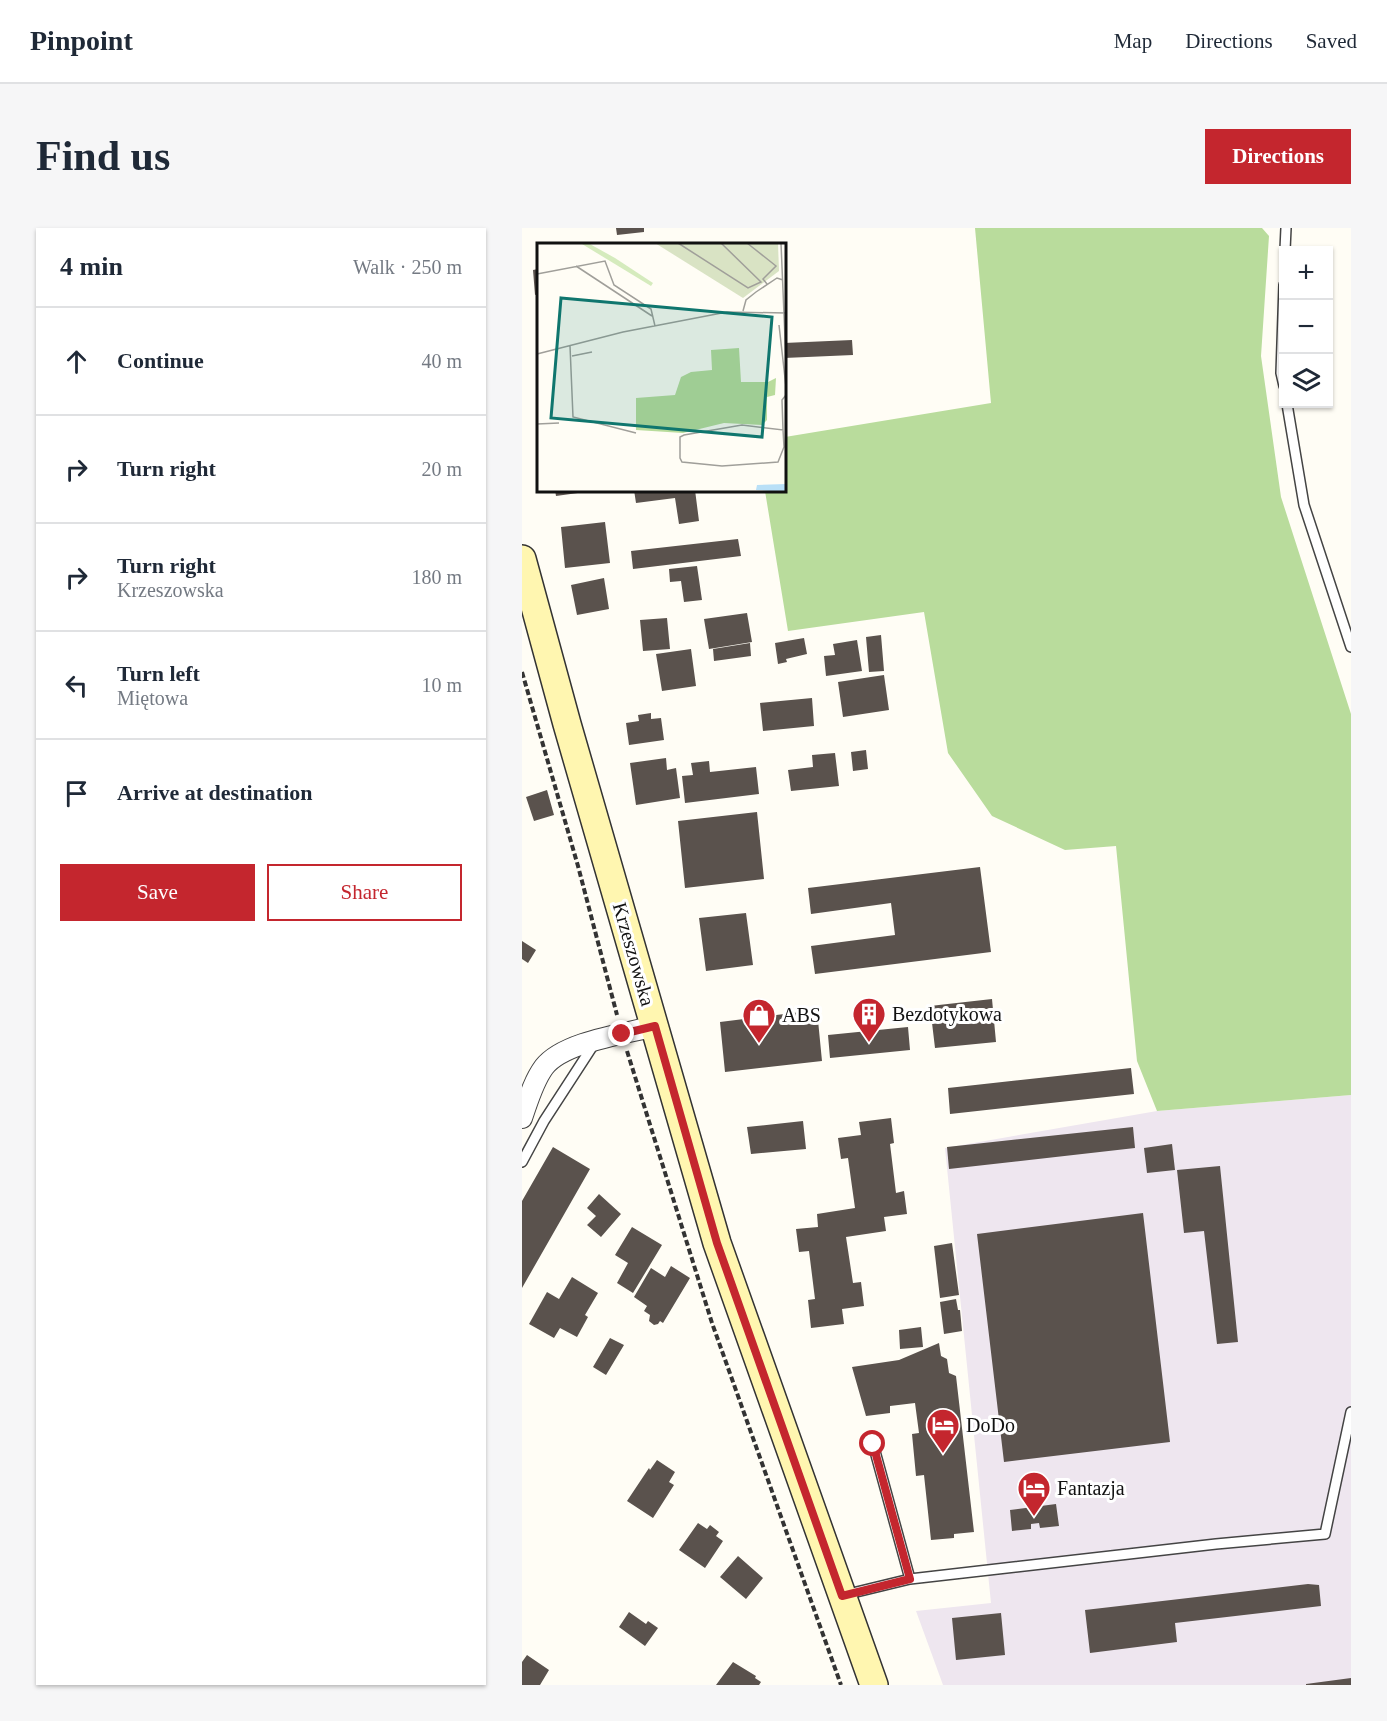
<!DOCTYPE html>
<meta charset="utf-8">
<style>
:root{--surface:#fff;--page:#f6f6f7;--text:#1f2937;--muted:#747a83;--line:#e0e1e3;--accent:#c4262e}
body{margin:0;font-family:Georgia,serif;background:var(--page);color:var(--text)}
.controls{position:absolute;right:18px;top:18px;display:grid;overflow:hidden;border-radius:0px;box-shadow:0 2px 4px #0004}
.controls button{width:54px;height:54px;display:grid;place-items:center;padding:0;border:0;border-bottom:2px solid var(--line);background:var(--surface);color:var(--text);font:30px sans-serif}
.stop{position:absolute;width:18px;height:18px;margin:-14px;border:4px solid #c4262e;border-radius:50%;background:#fff}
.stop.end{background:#c4262e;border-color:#fff;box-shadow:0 2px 6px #0008}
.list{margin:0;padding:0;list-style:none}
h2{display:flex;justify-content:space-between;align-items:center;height:78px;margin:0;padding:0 24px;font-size:26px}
h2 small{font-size:20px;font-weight:400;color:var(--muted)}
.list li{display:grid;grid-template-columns:39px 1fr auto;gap:18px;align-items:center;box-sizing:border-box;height:108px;padding:0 24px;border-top:2px solid var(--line)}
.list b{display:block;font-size:22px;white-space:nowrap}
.list p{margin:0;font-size:20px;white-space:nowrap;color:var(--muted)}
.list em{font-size:20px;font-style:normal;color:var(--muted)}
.actions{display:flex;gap:12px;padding:18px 24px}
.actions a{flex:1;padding:14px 0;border:2px solid var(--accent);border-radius:0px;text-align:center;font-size:21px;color:var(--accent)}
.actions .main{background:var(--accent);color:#fff}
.icon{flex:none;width:33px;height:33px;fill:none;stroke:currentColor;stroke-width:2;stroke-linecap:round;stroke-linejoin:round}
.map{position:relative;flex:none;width:829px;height:1457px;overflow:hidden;border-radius:0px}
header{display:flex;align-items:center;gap:36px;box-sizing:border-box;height:84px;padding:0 30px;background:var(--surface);border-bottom:2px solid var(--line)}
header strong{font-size:28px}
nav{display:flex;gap:33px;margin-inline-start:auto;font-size:21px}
.intro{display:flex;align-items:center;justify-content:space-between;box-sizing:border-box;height:144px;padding:0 36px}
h1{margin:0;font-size:42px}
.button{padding:15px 27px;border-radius:0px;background:var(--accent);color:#fff;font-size:21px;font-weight:700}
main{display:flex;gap:36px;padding:0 36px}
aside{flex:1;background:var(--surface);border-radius:0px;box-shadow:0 2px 4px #0004}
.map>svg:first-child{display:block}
</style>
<header>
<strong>Pinpoint</strong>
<nav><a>Map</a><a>Directions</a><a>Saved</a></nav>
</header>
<div class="intro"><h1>Find us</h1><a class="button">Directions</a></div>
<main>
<aside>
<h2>4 min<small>Walk · 250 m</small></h2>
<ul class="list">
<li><svg class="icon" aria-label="ahead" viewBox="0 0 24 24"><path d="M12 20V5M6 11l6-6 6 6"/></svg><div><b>Continue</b></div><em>40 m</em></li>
<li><svg class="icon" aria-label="right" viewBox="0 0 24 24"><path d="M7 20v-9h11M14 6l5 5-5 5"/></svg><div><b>Turn right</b></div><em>20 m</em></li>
<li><svg class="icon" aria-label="right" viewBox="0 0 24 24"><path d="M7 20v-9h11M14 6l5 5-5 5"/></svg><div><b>Turn right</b><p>Krzeszowska</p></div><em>180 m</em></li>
<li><svg class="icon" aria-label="left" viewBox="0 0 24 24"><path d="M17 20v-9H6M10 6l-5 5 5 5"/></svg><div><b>Turn left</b><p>Miętowa</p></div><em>10 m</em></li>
<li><svg class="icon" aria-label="arrive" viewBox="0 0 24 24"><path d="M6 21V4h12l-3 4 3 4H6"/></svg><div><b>Arrive at destination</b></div></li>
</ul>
<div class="actions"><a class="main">Save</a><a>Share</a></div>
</aside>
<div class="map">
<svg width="829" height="1457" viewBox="0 0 829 1457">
<rect width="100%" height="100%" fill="#fffdf5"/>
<!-- industrial -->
<path fill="#eee6ef" d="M829,867V1457H421L394,1383L469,1375L423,920L635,883Z"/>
<!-- forest -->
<path fill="#b9dc9c" d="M453,0H740L747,8L739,128L759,269L829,486V867L635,883L615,833L594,618L543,622L470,588L426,525L402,384L266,403L243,263L262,262L263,209L469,175Z"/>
<!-- building -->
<path fill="#5a524d" d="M94,0H122V4L95,7Z
M16,41V66L13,67L11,42Z
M330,112L331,127L262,130V115Z
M33,262H63V264L34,268Z
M112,262H173L177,293L157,296L153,270L114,275Z
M83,294L88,335L43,340L39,299Z
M216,311L219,328L111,341L109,323Z
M175,338L180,372L162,374L159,353L148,354L147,341Z
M82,350L87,381L55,387L49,357Z
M225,385L230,414L187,421L182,391Z
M145,390L148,421L121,423L118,392Z
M359,407L362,443L347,444L344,409Z
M282,410L285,426L264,431L265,434L256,436L253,415Z
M335,412L340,443L304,448L302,428L313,427L311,416Z
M228,415L229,428L192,433L191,421Z
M169,421L174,458L140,463L134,426Z
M362,447L367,482L321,489L316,454Z
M290,470L292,498L241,503L238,475Z
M129,485V491L139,490L142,512L107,517L104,495L117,493L116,487Z
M344,522L346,541L331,543L329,524Z
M313,525L317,558L269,563L266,542L291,539L290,527Z
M144,530L145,542L154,540L158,570L114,577L108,535Z
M187,533L188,544L234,539L237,566L163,575L160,548L171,547L169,535Z
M25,562L32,587L12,593L4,569Z
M235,584L242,651L163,660L156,593Z
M458,639L469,724L293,746L289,718L373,707L369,675L289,686L286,660Z
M224,685L231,737L184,743L177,690Z
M0,713L14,722L6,735L0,731Z
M470,771L474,814L413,820L408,778Z
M295,782L300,833L203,844L198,794Z
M386,799L388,822L308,830L306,807Z
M609,840L612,866L428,886L426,860Z
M369,890L372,915L368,916L374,965L382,963L385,986L362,989L364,1003L324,1009L331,1055L339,1054L342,1078L320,1081L322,1096L289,1100L286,1072L293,1071L287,1023L277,1024L274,1001L296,999L295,986L333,980L326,930L319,931L316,910L339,907L337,894Z
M281,893L284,921L229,926L225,899Z
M611,899L613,920L427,941L425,919Z
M650,916L653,942L625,945L622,920Z
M31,919L68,941L0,1060V973Z
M698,938L716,1114L695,1116L682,1003L662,1005L655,942Z
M77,966L99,986L79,1009L65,997L74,988L65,980Z
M621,985L648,1214L482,1234L455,1006Z
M110,999L140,1017L111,1065L95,1055L106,1035L93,1027Z
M430,1015L437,1067L418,1070L412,1018Z
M149,1038L168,1050L141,1095L138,1093L136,1096L132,1097L127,1093L128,1087L122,1083L125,1078L112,1069L129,1040L143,1049Z
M50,1049L76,1065L63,1087L66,1089L55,1109L38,1100L32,1110L7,1096L25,1064L37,1071Z
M434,1071L436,1082H438L440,1103L422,1106L418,1074Z
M399,1099L401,1119L378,1121L377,1102Z
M88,1110L102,1117L84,1147L71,1139Z
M417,1115L419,1128L425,1131L427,1145L434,1148L452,1304L432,1306V1310L409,1312L402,1247L394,1248L390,1206L397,1205L393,1175L368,1178V1185L344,1188L330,1139L377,1132Z
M135,1232L153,1244L147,1254L152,1257L131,1290L105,1273L127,1240L128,1242Z
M534,1276L537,1298L518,1300L517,1295L509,1296V1301L490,1303L488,1282Z
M176,1295L185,1301L188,1297L197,1304L194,1308L201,1313L183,1340L157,1322Z
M216,1328L241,1350L224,1371L198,1349Z
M786,1356L797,1357L799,1378L653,1395L655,1414L568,1425L563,1382Z
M107,1384L124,1396L126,1393L136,1400L123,1418L97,1399Z
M479,1385L483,1427L434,1432L430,1390Z
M5,1427L27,1442L18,1457H0V1434Z
M211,1434L234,1448L233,1450L239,1454L237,1457H194Z
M829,1450V1457H784V1456Z"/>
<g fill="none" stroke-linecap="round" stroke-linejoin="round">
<defs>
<path id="lane" d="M763,22L764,0
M762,57L759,145L762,158
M765,176L782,277L829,419
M0,934L22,893L72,816
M351,1216L388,1351
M322,1367L388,1351L694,1316L803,1306L829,1184"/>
<path id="street" d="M0,890C6,873 11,854 22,839C41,814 102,806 133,798"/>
<path id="secondary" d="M0,331L45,496L195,1015L352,1457"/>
</defs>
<!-- lane casing -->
<use href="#lane" stroke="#444" stroke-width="12"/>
<!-- street casing -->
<use href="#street" stroke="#444" stroke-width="22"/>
<!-- secondary casing -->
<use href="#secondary" stroke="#333" stroke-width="30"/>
<!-- path -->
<path stroke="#333" stroke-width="4" stroke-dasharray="6 3" stroke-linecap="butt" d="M0,444L56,638L95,787
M105,823L190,1095L319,1457"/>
<!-- lane -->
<use href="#lane" stroke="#fff" stroke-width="9"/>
<!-- street -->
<use href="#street" stroke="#fff" stroke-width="20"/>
<!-- secondary -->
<use href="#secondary" stroke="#fff6b0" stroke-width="27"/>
</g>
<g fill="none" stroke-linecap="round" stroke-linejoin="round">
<!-- route -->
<path stroke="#c4262e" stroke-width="8" d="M100,806L133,798L195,1015L320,1368L388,1351L351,1216"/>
</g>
<!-- icons -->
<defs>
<symbol id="building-pin" viewBox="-11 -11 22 30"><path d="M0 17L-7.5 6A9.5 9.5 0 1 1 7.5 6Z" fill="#c4262e" stroke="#fff"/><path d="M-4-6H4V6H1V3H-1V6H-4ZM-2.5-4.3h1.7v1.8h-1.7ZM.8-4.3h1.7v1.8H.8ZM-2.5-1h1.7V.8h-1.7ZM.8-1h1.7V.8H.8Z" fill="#fff"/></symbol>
<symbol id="shop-pin" viewBox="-11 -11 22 30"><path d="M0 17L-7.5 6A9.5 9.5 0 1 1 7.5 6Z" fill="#c4262e" stroke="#fff"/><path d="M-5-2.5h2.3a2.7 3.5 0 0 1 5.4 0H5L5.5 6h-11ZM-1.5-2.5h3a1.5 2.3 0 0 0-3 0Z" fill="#fff"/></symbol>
<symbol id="hotel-pin" viewBox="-11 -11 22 30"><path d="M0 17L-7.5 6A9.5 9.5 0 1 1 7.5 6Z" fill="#c4262e" stroke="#fff"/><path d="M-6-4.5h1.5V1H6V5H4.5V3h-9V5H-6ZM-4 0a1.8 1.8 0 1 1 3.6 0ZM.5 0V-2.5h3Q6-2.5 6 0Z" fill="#fff"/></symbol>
</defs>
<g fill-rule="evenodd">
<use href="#building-pin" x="328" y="767" width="38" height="52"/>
<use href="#shop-pin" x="218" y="768" width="38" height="52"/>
<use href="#hotel-pin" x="402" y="1178" width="38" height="52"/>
<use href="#hotel-pin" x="493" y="1241" width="38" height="52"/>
</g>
<g text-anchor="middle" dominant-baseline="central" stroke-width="6" stroke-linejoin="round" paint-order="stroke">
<!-- street labels -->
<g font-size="20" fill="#111" stroke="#fff">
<text transform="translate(112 726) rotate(74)">Krzeszowska</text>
</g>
<!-- poi labels -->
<g font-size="20" fill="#111" stroke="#fff" text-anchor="start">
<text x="370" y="786">Bezdotykowa</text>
<text x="260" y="787">ABS</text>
<text x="444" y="1197">DoDo</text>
<text x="535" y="1260">Fantazja</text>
</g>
</g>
<!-- overview -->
<g transform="translate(15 15)">
<rect width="249" height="249" fill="#fffdf5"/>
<path d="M51,0L78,15L116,40L114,43L45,1Z" fill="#d5ebbd"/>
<path d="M202,105L204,139H231L239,135L238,152L230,154V177L225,182L187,180L146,190L99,187V155L138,152L144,134L154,129L175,127L174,107Z" fill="#b9dc9c"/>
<path d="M118,0H241L242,28L206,55Z" fill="#d9e3c4"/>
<path d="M249,241V249L219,247L220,242Z" fill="#b9e0f7"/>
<path fill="none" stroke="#a09f9a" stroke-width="1.5" d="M141,0L211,45L224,39L184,0M210,0L239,23L226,36L230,41M244,0L249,119M39,23L115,73M0,31L68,18L77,42L114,66L118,83M206,68L209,57L219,49L240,35L246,37M242,82L249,144M33,103L36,174L99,190M0,111L86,89L190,69L249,70M35,113L55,109M0,181L22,180M246,187L247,204L241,219L185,223L145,219L143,215V194L147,192L205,182L246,187L245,157L249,152"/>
<path fill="#0f766e" fill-opacity="0.15" stroke="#0f766e" stroke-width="3" d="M24,55L235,74L225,194L14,175Z"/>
<rect width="249" height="249" fill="none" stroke="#111" stroke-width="3"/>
</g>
</svg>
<div class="controls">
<button>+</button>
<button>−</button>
<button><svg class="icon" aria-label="layers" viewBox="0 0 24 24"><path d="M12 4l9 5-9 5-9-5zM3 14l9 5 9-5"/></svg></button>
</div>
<div class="stop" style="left:351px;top:1216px"></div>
<div class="stop end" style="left:100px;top:806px"></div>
</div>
</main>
